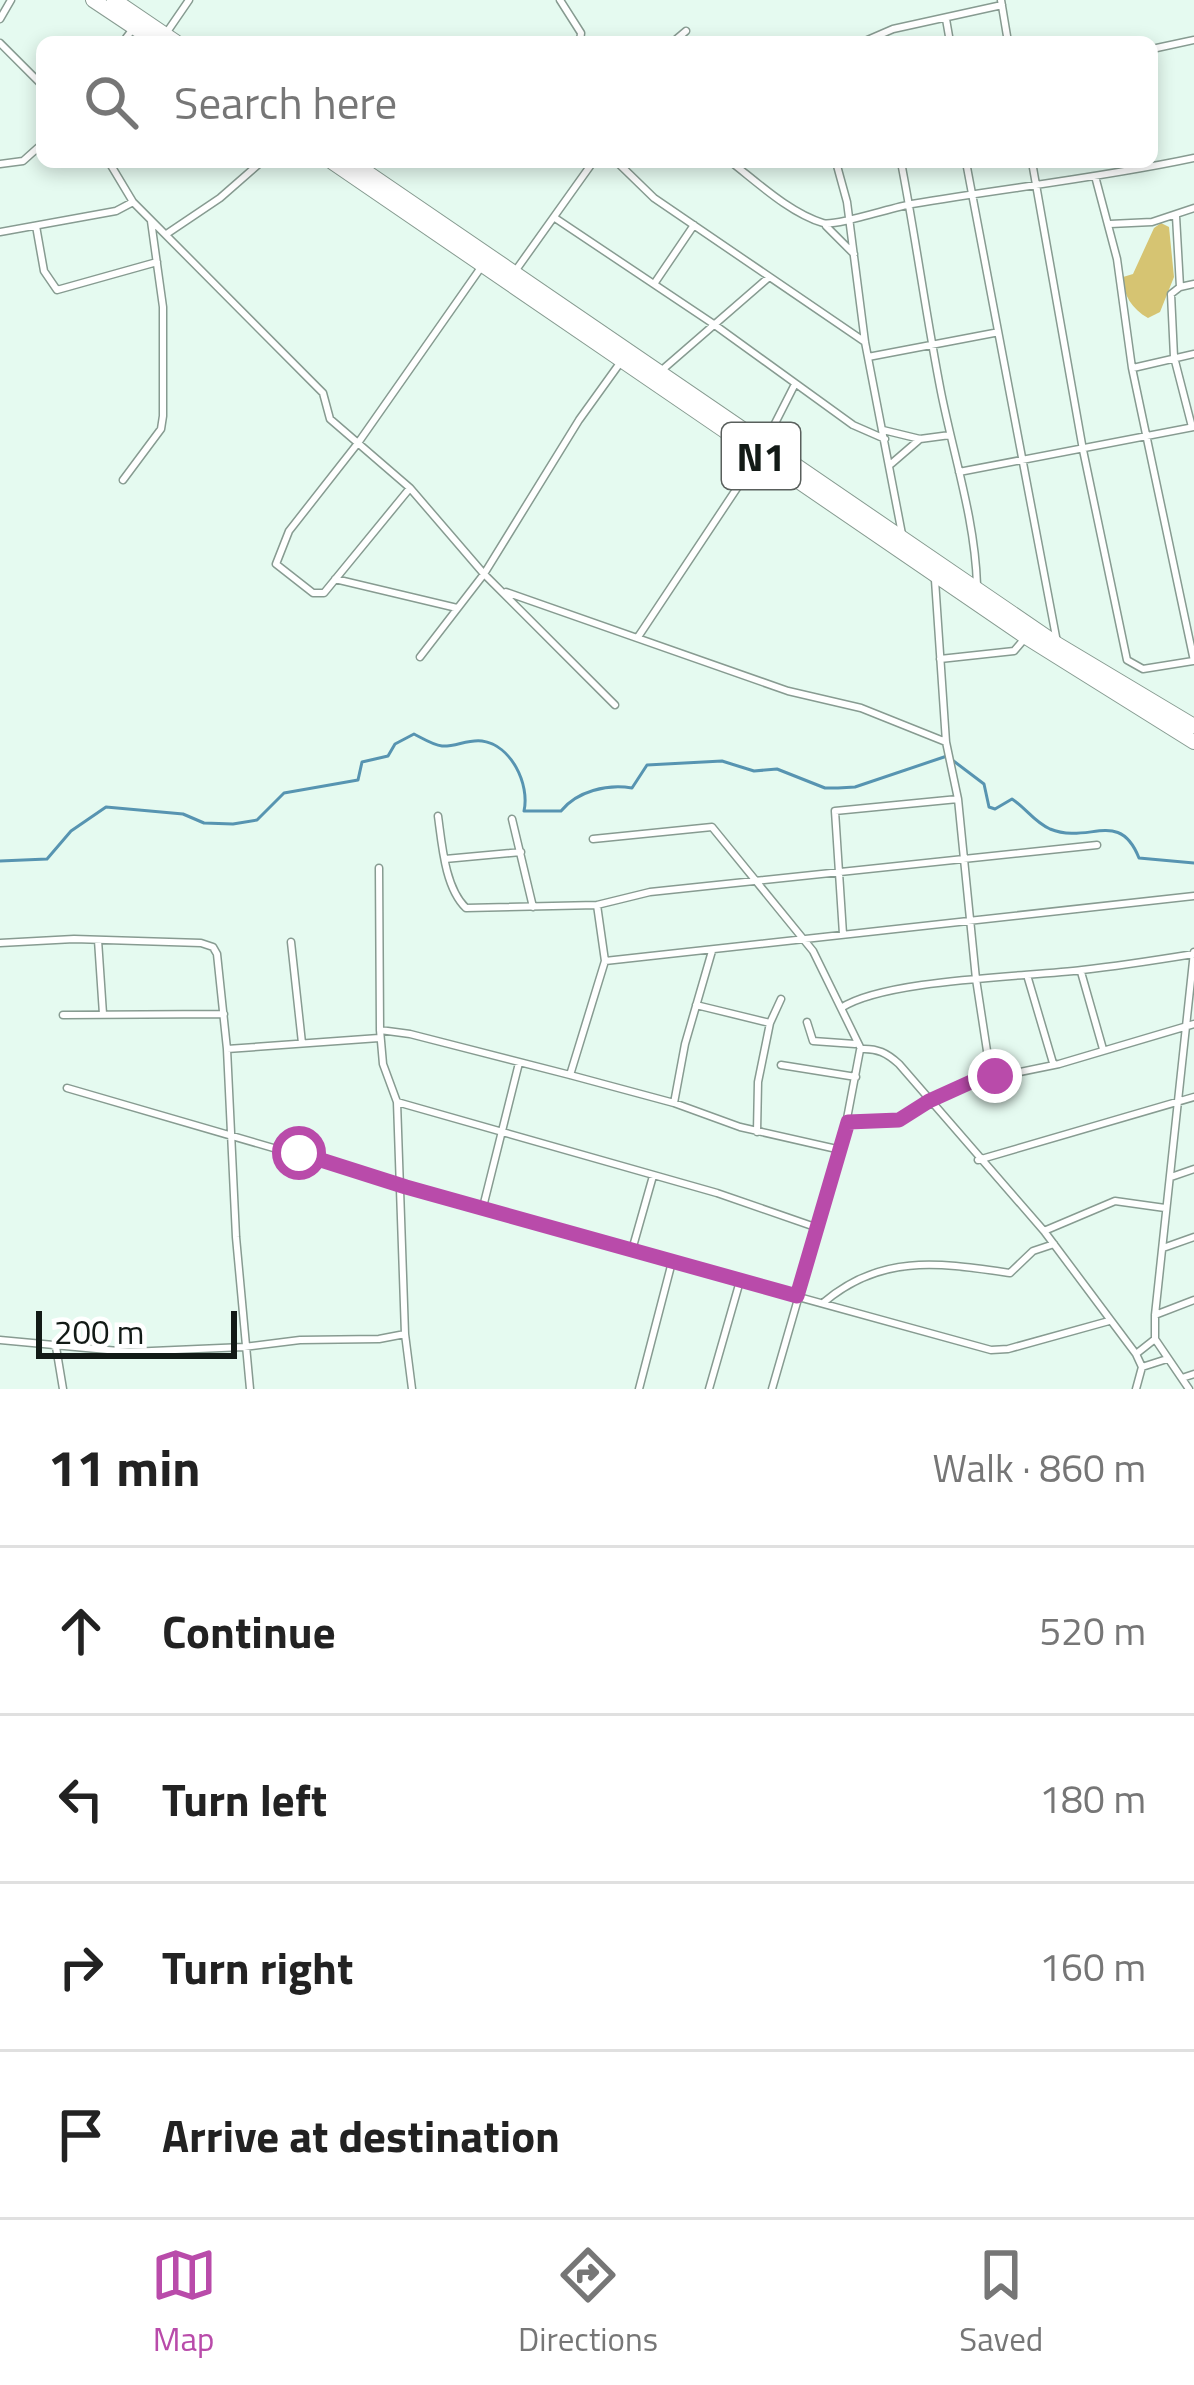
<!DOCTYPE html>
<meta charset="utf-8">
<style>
:root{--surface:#fff;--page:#f2f2f2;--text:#222;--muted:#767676;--line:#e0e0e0;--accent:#b94baa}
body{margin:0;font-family:"Titillium Web",sans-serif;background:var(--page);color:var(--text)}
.scale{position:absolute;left:36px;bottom:30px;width:201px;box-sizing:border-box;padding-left:12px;border:6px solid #121a16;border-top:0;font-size:33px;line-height:42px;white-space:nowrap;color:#121a16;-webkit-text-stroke:9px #fff;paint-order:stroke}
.stop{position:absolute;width:36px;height:36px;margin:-27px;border:9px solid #b94baa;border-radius:50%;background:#fff}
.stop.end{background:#b94baa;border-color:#fff;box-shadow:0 3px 12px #0008}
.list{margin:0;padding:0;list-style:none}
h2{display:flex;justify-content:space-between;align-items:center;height:156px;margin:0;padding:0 48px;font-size:51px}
h2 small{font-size:39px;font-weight:400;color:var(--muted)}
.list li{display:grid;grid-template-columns:78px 1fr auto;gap:36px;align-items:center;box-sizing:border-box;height:168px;padding:0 48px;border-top:3px solid var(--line)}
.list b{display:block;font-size:45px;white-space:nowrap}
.list em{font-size:39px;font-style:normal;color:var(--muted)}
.icon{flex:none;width:66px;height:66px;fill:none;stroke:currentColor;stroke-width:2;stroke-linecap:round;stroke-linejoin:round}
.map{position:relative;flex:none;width:1194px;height:1389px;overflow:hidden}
.search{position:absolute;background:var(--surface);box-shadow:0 6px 18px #0003;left:36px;right:36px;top:36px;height:132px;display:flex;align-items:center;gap:30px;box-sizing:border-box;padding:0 42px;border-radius:18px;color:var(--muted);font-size:45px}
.sheet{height:828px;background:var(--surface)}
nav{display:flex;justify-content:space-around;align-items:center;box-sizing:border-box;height:168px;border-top:3px solid var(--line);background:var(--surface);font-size:33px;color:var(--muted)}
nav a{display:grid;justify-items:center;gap:6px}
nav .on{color:var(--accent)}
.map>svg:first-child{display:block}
</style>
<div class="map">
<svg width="1194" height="1389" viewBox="0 0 1194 1389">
<rect width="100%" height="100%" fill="#e5faf0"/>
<!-- green -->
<path fill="#d6c472" d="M1161,223L1169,227L1174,277L1160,312L1148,318C1132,309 1123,295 1123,277L1133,274L1154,228Z"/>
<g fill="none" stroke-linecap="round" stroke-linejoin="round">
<!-- stream -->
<path stroke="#5794b1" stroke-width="3" d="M0,861L47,859L71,831L106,807L183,814L204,823L233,824L257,820L284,793L358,780L362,762L388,756L395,744L414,734C422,738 433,745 442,746C455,747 468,739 482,741C511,745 530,784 524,811H561C577,791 607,784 632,788L647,765L722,761L754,771L777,769L825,788H838L855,787L947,756L984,784L989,807L995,809L1012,799C1026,808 1034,822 1050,829C1089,845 1119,808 1139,858L1194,863"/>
<defs>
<path id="street" d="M560,0L581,33L580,42
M1001,0L1008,42
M0,19L11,0
M946,19L950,42
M167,32L189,0
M123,42L132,30
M673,42L686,31
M863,42L893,29L1002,5
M0,43L42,85
M1152,49L1194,40
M109,162L133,202L323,393L330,419L410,488L484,574L615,705
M617,162L654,198L865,342
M731,162C758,183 790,213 823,223C834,227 893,207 912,204C1006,188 1101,178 1194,158
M836,162L847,202L865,342L902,534
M901,162C916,239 926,316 941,392C954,457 975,520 977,585
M966,162L1057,642
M1032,162L1083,450L1127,660L1143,669L1193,661
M0,164L23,161L42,144
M1095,176L1117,259L1132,368L1194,661
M1176,216L1180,287L1171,294L1174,357L1192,427
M555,218L712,323L853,425L885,439
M1110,224L1152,222L1194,208
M36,226L44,271L57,290L157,262
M826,226L854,254
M0,232L116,211L133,202
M168,233L220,198L261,162
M516,270L593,162
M654,284L694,225
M1180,287L1194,284
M868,357L994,333
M1133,368L1194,354
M662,370L768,278
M883,430L920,439L950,435
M765,443L794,386
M891,464L920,439
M959,472L1194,427
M123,480L161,429L163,416V307L151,221
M410,488L324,593H313L276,564L289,531L358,443L482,266
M335,579L457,608
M935,580L946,742L958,799L976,979L991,1077
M506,592L788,691L861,708L946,742
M638,637L759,455
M420,657L484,574L579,420L620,363
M940,659L1014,651L1026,637
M438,816C442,845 445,888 466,908L597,905L650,892L1097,845
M512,819L533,907
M593,839L712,827L813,951L861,1049C877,1048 887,1053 899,1064L1044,1231L1136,1354L1142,1367L1136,1389
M445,859L521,852
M843,934L835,811L958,799
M98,940L103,1014
M291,942L302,1043
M0,943L74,939L201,943L213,947L217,954L227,1049L236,1237L250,1389
M605,961L1194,896
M1081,972L1103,1049
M1027,975L1053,1063
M696,1005L770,1023L781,999
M841,1008C885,979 1025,977 1082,970C1119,966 1157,960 1194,954
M63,1015L224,1014
M807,1022L813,1041L855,1044
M380,1030L410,1034L570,1075L674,1103L740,1127L841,1150
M227,1049L379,1038
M781,1065L856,1077
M570,1075L605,961L597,905
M67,1088L555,1230L991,1350L1008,1349L1109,1321
M397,1102L717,1193L818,1228
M674,1103L685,1044L712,951
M848,1122L899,1120L971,1082L1059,1064L1194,1024
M757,1132L758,1082L770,1023
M978,1160L1194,1097
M1171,1177L1194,1169
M483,1207L519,1063
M1044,1231L1115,1201L1165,1208
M1163,1248L1194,1237
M632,1250L653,1176
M823,1303C881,1253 940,1263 1010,1273L1033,1251L1054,1244
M1155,1315L1194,1300
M405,1334L412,1389
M0,1340L129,1352L244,1347L300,1340L379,1339L405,1334L397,1102L383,1064L380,1030L379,868
M56,1347L63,1389
M1136,1354L1155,1339
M1142,1367L1167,1359
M1182,1378L1194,1374
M639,1389L672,1262
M709,1389L740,1281
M772,1389L841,1150L860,1050
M1189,1389L1155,1339V1315L1194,952"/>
<path id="highway" d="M93,0L156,42
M114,0L176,42
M332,162L1026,637L1194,742
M352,162L1057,644L1194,726"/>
</defs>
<!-- street casing -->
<use href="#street" stroke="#879b91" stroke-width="9"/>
<!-- highway casing -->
<use href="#highway" stroke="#879b91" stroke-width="16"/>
<!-- street -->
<use href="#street" stroke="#fff" stroke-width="6"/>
<!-- highway -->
<use href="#highway" stroke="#fff" stroke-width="14"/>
</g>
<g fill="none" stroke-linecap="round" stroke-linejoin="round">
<!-- route -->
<path stroke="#b94baa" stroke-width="15" d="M299,1153L406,1187L797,1296L848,1122L899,1120L929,1101L971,1082L995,1076"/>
</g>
<g text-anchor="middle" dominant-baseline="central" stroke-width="9" stroke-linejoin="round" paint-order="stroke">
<!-- shield labels -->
<rect fill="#fff" stroke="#595f5c" stroke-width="3" x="722" y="423" width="78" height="66" rx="9"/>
<g font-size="39" font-weight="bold" fill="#121a16">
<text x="761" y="456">N1</text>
</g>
</g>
</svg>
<div class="scale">200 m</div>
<div class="stop" style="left:299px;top:1153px"></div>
<div class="stop end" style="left:995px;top:1076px"></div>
<div class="search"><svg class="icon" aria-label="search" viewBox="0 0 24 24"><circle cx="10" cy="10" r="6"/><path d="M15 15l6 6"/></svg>Search here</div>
</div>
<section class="sheet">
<h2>11 min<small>Walk · 860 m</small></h2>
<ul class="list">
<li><svg class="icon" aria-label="ahead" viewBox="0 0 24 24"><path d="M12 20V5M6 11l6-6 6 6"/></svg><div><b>Continue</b></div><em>520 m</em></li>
<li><svg class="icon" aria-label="left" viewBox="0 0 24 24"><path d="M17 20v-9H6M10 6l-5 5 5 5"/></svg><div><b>Turn left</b></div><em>180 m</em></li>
<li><svg class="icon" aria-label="right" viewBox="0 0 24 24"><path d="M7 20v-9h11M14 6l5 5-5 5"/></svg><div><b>Turn right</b></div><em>160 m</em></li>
<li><svg class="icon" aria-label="arrive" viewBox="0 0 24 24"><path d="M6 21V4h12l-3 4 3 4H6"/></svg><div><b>Arrive at destination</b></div></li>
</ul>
</section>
<nav>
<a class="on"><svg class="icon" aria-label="map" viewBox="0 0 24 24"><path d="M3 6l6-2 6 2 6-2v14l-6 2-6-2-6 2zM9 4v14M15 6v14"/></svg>Map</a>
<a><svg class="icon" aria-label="directions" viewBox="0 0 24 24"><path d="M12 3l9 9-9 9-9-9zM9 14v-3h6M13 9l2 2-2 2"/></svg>Directions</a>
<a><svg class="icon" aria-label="saved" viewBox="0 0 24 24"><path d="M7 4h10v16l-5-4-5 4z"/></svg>Saved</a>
</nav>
